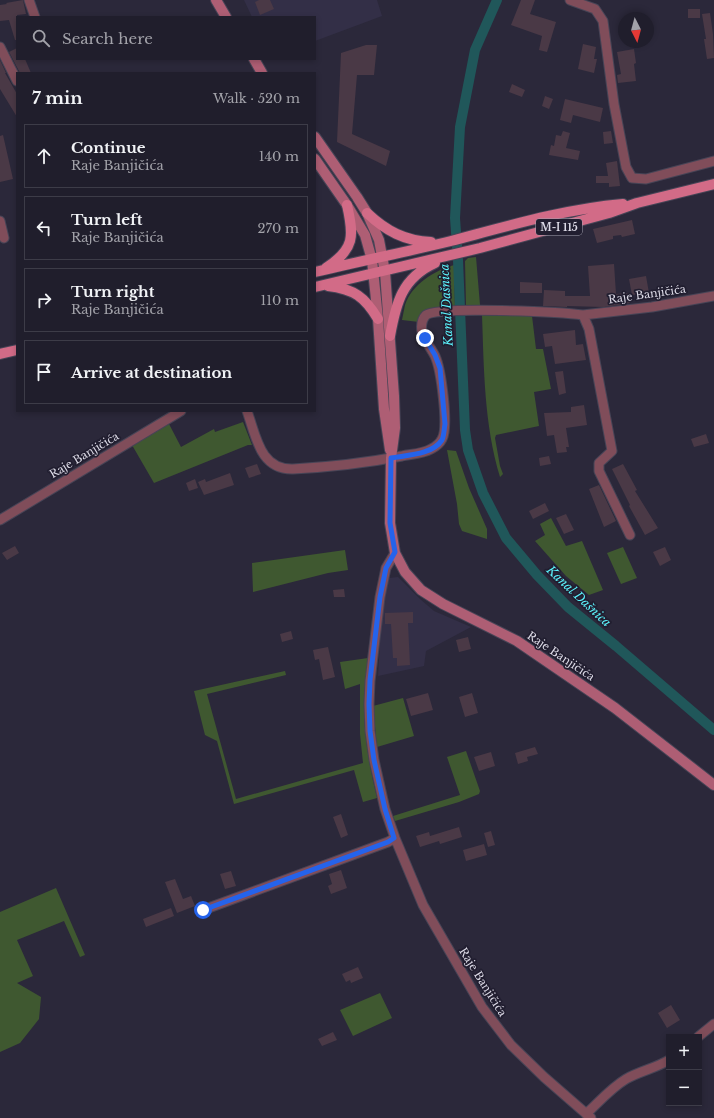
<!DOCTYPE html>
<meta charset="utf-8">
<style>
:root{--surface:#201e2c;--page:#2d2b38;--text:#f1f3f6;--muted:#a2a2a9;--line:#3d3c48}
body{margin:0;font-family:"Libre Baskerville",serif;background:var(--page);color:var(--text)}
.controls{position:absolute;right:12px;bottom:12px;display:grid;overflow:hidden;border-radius:0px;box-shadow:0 2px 6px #0003}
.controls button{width:36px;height:36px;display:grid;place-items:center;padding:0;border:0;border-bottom:1px solid var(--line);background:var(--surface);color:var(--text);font:20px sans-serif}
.compass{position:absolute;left:618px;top:12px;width:36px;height:36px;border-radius:50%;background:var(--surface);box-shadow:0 2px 6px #0003;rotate:174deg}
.stop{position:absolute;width:12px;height:12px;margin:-9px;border:3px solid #2563eb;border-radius:50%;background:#fff}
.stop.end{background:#2563eb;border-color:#fff;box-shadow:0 1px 4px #0008}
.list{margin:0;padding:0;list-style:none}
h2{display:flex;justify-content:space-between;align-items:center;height:52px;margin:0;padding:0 16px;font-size:17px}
h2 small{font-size:13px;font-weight:400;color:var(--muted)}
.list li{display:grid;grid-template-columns:26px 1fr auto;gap:12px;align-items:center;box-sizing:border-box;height:64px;margin:0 8px 8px;padding:0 8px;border:1px solid var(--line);border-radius:0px}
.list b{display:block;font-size:15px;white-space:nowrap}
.list p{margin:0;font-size:13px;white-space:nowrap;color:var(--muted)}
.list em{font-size:13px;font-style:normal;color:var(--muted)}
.icon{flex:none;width:22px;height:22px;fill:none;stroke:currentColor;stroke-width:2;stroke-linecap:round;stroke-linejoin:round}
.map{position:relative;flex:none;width:714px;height:1118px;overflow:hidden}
.search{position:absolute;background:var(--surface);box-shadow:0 2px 6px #0003;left:16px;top:16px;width:300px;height:44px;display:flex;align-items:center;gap:10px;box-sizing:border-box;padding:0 14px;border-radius:0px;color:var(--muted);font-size:15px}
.panel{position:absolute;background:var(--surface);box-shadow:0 2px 6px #0003;left:16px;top:72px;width:300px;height:340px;border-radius:0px}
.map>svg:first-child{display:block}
</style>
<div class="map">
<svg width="714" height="1118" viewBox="0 0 714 1118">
<rect width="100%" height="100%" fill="#2b283a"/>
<!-- built -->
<path fill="#332f47" d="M244,0H377L382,16L315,41V17H252Z
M398,577L420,599L434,611L471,627L426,651L424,666L378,676L382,608L389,578Z"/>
<!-- green -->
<path fill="#3f5830" d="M476,257L480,305H466L465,261L468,258Z
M454,265L455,309L419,322L402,320C403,315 404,310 405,305C412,284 434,271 454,265Z
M482,315L532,316L536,349H543L551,389L534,392L539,426L496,435L495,438L500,466L503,474L500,477C484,424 484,369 482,315Z
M243,422L252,445H248L154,483L132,445L169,424L181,447L214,429L215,432Z
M447,450L456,451L469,488L487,529V539L462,531L459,524L457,504Z
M551,518L566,546L582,541L603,590L589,595L566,576L535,541L545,535L540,524Z
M623,547L637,578L621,584L607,553Z
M345,550L348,570L328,573L253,592L252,563Z
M368,658C366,671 365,685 364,698C363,732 369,765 377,798L363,802L354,770L234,804L217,741L205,735L194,691L285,671L286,675L207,694L236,799L363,763L360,734V684L345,689L340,662Z
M403,698L414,736L377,747L373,706Z
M466,751L480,791L479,794L459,802L395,821L393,816L460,795L447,757Z
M56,888L85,955L80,957L64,921L17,940L33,976L17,983L41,997L39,1019L20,1043L0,1052V912Z
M380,993L392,1018L353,1036L340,1010Z"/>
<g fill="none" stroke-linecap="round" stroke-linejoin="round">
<!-- canal -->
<path stroke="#20575a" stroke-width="10" d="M497,0L475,50L460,127L455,218L458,260L465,430L468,450L483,493L506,538L537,575L568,607L616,646L714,730"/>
</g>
<!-- building -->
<path fill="#4a3946" d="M23,0L26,14L17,15V40H15L9,20L0,21V5L7,4L6,3Z
M259,0H270L274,9L260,15L255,2Z
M521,0H535L530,14L556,22L547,52L539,50L542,36L511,25Z
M688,9H700V18H688Z
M710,13L713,34L714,58L707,59L704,39H706L702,14Z
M583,44L596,47L594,59H597L594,73L578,69Z
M366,45H377L374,75H357L352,134L390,151L386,166L337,142L341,53Z
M17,48V59H25L31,73H20L9,52Z
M634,49L636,63L634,64L636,81L618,83L617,75L621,74L617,52Z
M0,60L6,73H5L17,94V117L0,89Z
M512,84L525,90L522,97L509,92Z
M545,96L553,99L549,109L542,106Z
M565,99L603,108L600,122L573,115L571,123L560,120Z
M563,131L570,133L566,148L580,151L578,160L549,155L551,145L554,146L556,135L561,136Z
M611,131L613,143L604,144L603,132Z
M3,135L13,179L0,182V136Z
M617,161L620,186L609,187V183H596V176H608L606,163Z
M632,220L635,234L622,237L621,235L613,236V239L597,243L593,229Z
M614,264L616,294L630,293V303L604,307L567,306V307L543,306L544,290L565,291V296H590L588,266Z
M646,276L649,293L632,295L629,279Z
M520,282L542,283V293H520Z
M575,330L576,345L583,344L586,360L555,364L552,346L545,347L543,334Z
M563,371L566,393L559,395L555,372Z
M584,405L587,425L566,428L569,447H566L567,452L557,453L554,435L547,436L544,413L571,412V407Z
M706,434L709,443L694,447L691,439Z
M549,456L551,464L540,466L539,458Z
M257,464L261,474L249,478L245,468Z
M623,464L637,490L635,491L658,528L645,535L629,506L630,505L612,469Z
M230,473L234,485L204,495L198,482L205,479L206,482Z
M195,479L198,488L189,491L186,483Z
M599,485L616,521L604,527L589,489Z
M545,503L549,511L533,519L529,511Z
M566,514L574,530L564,534L556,518Z
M15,546L19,553L7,560L2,553Z
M665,547L671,560L660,566L653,552Z
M344,589L345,597H334L333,590Z
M413,612V623H408L410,665L397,666V658H393L391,624H385V613Z
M291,631L293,639L282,642L280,634Z
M468,637L471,649L459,652L456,640Z
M328,647L335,677L323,680L319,659L315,660L313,650Z
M428,693L433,710L411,716L406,699Z
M472,693L478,713L465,717L459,697Z
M535,747L538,754L527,757L528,761L518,764L515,753Z
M491,752L495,766L479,771L474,757Z
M341,814L348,835L341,838L333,817Z
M459,827L462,837L440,844L439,841L420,847L416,836L429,832L430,836Z
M491,831L495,845L488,847L484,833Z
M484,844L487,855L466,861L463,850Z
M341,870L347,888L331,894L328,886L332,884L329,874Z
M231,871L236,886L225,889L220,874Z
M175,879L183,899L191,896L195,906L177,913L165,882Z
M171,908L174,916L146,927L143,919Z
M358,967L363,978L351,983L350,980L346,982L342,974Z
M671,1005L680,1020L667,1028L658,1013Z
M333,1032L337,1040L322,1046L318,1039Z"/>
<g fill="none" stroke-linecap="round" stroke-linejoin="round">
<defs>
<path id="minor" d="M29,0L35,17
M570,0L595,9L603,21L614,104L626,167L632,178L646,179L714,161
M0,47L17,81
M0,221L4,238
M583,315L652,307L714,296
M247,411C256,436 260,470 293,469C329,467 366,463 402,456C411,454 422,454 431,449C435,447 440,443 442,439C449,427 441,369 435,356C431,348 424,340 422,332C421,326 422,319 426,315C437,306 564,312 583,315L589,329L612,451L599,463V471L630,535
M0,520L181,411
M395,553L386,568L380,597L370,681L369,704L370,731L374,760L385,809L395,838L423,905L482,1007L511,1045L544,1077L591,1118
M203,910L388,842L395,838
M698,1037L714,1024
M586,1114C599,1102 611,1088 626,1079C640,1071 656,1068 669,1060"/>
<path id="secondary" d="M216,0L226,17
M254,59L262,73
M315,137L357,197L367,213L379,240L385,272L394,396L395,428L391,458L390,523L395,553L405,572L421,590L443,604L517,641L615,708L714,785
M315,159L347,205L365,235L372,260L378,319L384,409L390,450"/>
<path id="primary" d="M367,213C386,231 405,241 431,242
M326,268C355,249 354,236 347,205
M315,272C360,261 406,252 451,241C508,226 565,209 623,204
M328,286C354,289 365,297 378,319
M315,287L480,248L609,213L637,203L714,184
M390,336C396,303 402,278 435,263
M0,354L17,350"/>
</defs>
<!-- minor casing -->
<use href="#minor" stroke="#474456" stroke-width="11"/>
<!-- secondary casing -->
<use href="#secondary" stroke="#474456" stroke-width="12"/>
<!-- primary casing -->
<use href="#primary" stroke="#474456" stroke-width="12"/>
<!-- minor -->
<use href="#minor" stroke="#804d5a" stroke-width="9"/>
<!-- secondary -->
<use href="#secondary" stroke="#ae5e74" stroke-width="10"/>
<!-- primary -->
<use href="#primary" stroke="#d26b87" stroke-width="10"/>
</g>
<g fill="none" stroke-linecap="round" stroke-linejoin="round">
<!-- route -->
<path stroke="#2563eb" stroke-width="5" d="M203,910L388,842L394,838L385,809L374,760L370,731L369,704L370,680L380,597L386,568L395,552L390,523L391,458C407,455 432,455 442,440C444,436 444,429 445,424L440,368L435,355L425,338"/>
</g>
<g text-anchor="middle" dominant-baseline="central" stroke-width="3.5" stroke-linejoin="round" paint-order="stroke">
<!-- shield labels -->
<rect fill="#211e30" stroke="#a4a2af" stroke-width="1" x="536" y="219" width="46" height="16" rx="3"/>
<g font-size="10" font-weight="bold" fill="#dcdae6">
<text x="559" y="227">M-I 115</text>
</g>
<!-- street labels -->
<g font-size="11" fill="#dcdae6" stroke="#211e30">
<text transform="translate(647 294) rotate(-8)">Raje Banjičića</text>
<text transform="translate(84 455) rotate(-31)">Raje Banjičića</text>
<text transform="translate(561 656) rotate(34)">Raje Banjičića</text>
<text transform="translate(483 982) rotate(58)">Raje Banjičića</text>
</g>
<!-- water labels -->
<g font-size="12" font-style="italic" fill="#5cf2fb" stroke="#211e30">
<text transform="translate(446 305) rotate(-93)">Kanal Dašnica</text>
<text transform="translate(579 596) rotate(43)">Kanal Dašnica</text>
</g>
</g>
</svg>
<div class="controls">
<button>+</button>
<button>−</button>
</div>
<svg class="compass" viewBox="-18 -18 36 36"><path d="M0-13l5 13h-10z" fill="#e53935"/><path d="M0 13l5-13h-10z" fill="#a2a2a9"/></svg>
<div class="stop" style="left:203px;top:910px"></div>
<div class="stop end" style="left:425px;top:338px"></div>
<div class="search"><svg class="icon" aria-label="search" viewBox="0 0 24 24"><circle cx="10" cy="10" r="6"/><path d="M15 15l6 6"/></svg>Search here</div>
<section class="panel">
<h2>7 min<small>Walk · 520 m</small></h2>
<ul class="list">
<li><svg class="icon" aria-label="ahead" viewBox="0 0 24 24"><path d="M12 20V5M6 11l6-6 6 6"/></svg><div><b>Continue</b><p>Raje Banjičića</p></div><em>140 m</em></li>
<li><svg class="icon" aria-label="left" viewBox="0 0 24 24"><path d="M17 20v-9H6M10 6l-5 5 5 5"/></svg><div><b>Turn left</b><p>Raje Banjičića</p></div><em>270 m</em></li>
<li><svg class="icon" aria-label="right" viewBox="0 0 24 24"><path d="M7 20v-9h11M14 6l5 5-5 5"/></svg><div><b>Turn right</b><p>Raje Banjičića</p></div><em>110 m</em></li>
<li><svg class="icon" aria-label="arrive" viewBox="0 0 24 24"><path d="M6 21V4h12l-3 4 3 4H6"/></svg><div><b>Arrive at destination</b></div></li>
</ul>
</section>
</div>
